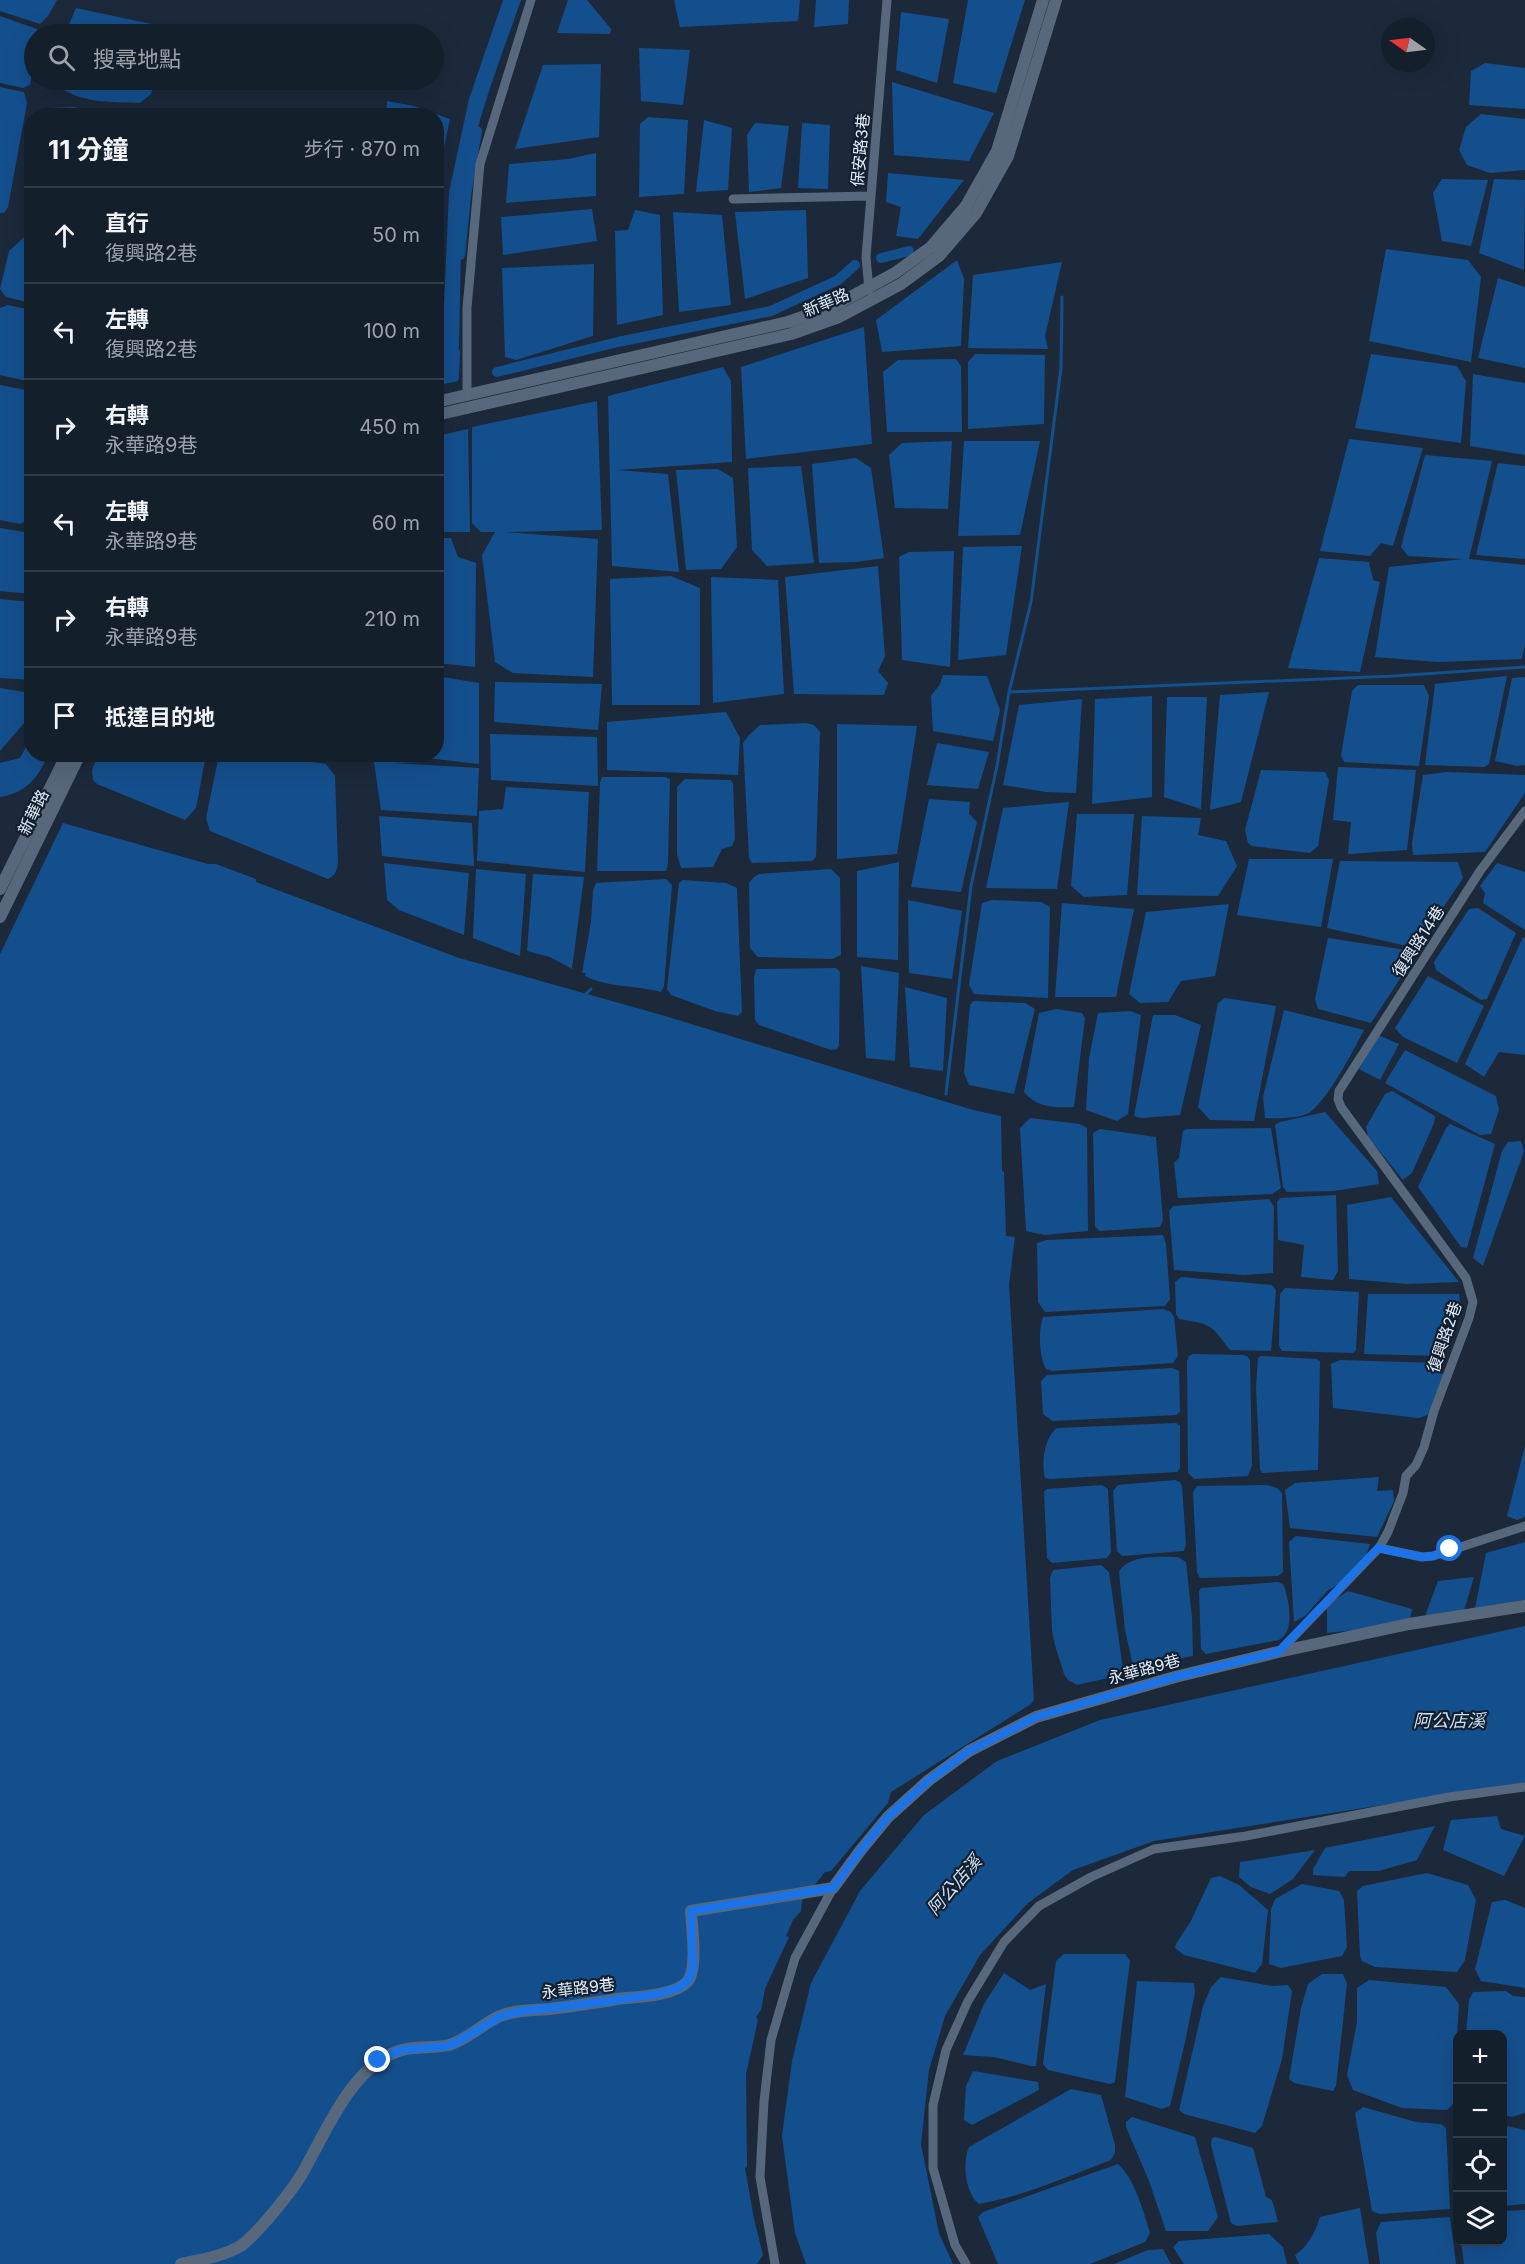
<!DOCTYPE html>
<html lang="zh-TW">
<meta charset="utf-8">
<style>
:root{--surface:#141f2c;--page:#212c38;--text:#f1f3f6;--muted:#9da2a9;--line:#333d48}
body{margin:0;font-family:Inter,"Noto Sans TC",sans-serif;background:var(--page);color:var(--text)}
.controls{position:absolute;right:18px;bottom:18px;display:grid;overflow:hidden;border-radius:12px;box-shadow:0 6px 24px #0002}
.controls button{width:54px;height:54px;display:grid;place-items:center;padding:0;border:0;border-bottom:2px solid var(--line);background:var(--surface);color:var(--text);font:30px sans-serif}
.compass{position:absolute;left:1381px;top:18px;width:54px;height:54px;border-radius:50%;background:var(--surface);box-shadow:0 6px 24px #0002;rotate:284deg}
.stop{position:absolute;width:18px;height:18px;margin:-14px;border:4px solid #1a73e8;border-radius:50%;background:#fff}
.stop.end{background:#1a73e8;border-color:#fff;box-shadow:0 2px 6px #0008}
.list{margin:0;padding:0;list-style:none}
h2{display:flex;justify-content:space-between;align-items:center;height:78px;margin:0;padding:0 24px;font-size:26px}
h2 small{font-size:20px;font-weight:400;color:var(--muted)}
.list li{display:grid;grid-template-columns:39px 1fr auto;gap:18px;align-items:center;box-sizing:border-box;height:96px;padding:0 24px;border-top:2px solid var(--line)}
.list b{display:block;font-size:22px;white-space:nowrap}
.list p{margin:0;font-size:20px;white-space:nowrap;color:var(--muted)}
.list em{font-size:20px;font-style:normal;color:var(--muted)}
.icon{flex:none;width:33px;height:33px;fill:none;stroke:currentColor;stroke-width:2;stroke-linecap:round;stroke-linejoin:round}
.map{position:relative;flex:none;width:1525px;height:2264px;overflow:hidden}
.search{position:absolute;background:var(--surface);box-shadow:0 6px 24px #0002;left:24px;top:24px;width:420px;height:66px;display:flex;align-items:center;gap:15px;box-sizing:border-box;padding:0 21px;border-radius:33px;color:var(--muted);font-size:22px}
.panel{position:absolute;background:var(--surface);box-shadow:0 6px 24px #0002;left:24px;top:108px;width:420px;height:654px;border-radius:24px}
.map>svg:first-child{display:block}
</style>
<div class="map">
<svg width="1525" height="2264" viewBox="0 0 1525 2264">
<rect width="100%" height="100%" fill="#1b293b"/>
<!-- water -->
<path fill="#144f8d" d="M0,0H57L48,16L40,24L0,11Z
M503,0H521C498,66 471,133 462,202L459,347L454,367L437,389V362L442,351L449,192L469,99Z
M568,0H587L611,29L610,34L557,33Z
M674,0H800L798,21L680,27Z
M816,0H849L848,24L814,27Z
M968,0H1025L996,93L953,83Z
M76,8L161,26L163,34H65Z
M901,12L949,19L937,83L896,70Z
M0,16L37,29L40,34H34V61L30,85L23,88L0,83Z
M639,48L690,50L683,105L641,101Z
M1485,63L1525,68V109L1469,105L1471,71Z
M601,64L599,137L515,149L543,65Z
M53,80H155L151,94L140,103C113,102 72,104 53,80Z
M892,82L994,113L969,161L894,155Z
M0,87L24,92L27,103L8,207L4,213H0Z
M387,101L414,106L450,119L437,179L436,116L386,115Z
M74,107L111,115H44L50,108Z
M1481,114L1525,119V170L1490,173L1467,165L1459,150L1466,127Z
M648,117L688,120L684,194L639,197L640,124Z
M704,120L732,128L728,190L696,192Z
M755,123L789,126L781,188L749,192L747,135Z
M802,123L830,125L828,189L798,188Z
M596,153V196L506,203L509,164L568,159Z
M888,173L964,180L918,239L896,236L901,207L886,202Z
M1442,179L1488,180L1471,246L1442,241L1433,193Z
M1494,179L1525,180L1524,270L1479,253Z
M592,209L597,241L503,255L501,217Z
M635,210L660,215L663,315L617,325L615,231L628,230Z
M806,210L808,278L745,299L735,212Z
M673,212L722,215L731,305L679,312Z
M31,231H32L31,303L6,297L0,289L9,251Z
M1386,249L1468,260L1481,277L1471,362L1369,341Z
M957,260L964,279L961,346L882,352L876,320Z
M1062,262L1045,336L1048,349L968,348L973,275Z
M594,264L593,336L516,360L505,357L502,268Z
M1498,278L1525,287V368L1478,358Z
M8,305L31,310V382L0,375V308Z
M864,327L872,444L746,459L741,367Z
M975,354L1045,355L1044,424L968,429V362Z
M1371,354L1457,366L1466,381L1461,443L1355,428Z
M956,359L961,366L962,432H887L883,372L898,360Z
M723,367L731,381L732,462L617,470L668,474L679,572L612,566L608,396Z
M1473,374L1525,383V455L1470,446Z
M0,385L31,391V519L20,524L0,520Z
M597,401L602,530L505,532L598,539L593,677L513,673L495,662L482,555L495,532H481L472,523V427Z
M468,429L470,532H437V436Z
M1349,439L1423,448L1393,546L1381,543L1370,556L1320,551Z
M952,441L948,509L895,508L889,455L902,443Z
M964,441H1040L1020,535L958,536Z
M1425,455L1492,461L1469,559L1525,565V643L1522,659L1437,662L1375,657L1389,567L1464,559L1408,556L1401,547Z
M856,458L871,468L884,558L856,562L819,563L812,464Z
M1498,463L1525,466V559L1476,555Z
M801,466L814,563L767,566L752,550L748,468Z
M718,469L733,478L737,547L721,569L686,570L676,470Z
M0,528L31,533V594L0,591Z
M437,538H451L458,557L476,563L475,667L437,663Z
M1022,546L1006,655L958,660L963,547Z
M954,551L950,667L902,660L899,557L909,552Z
M1319,558L1369,562L1373,580L1380,582L1360,672L1288,668Z
M878,566L885,656L878,671L888,683L884,695L794,694L785,577Z
M671,576L700,588V705H612L610,579Z
M711,577L778,580L784,694L713,703Z
M0,599L31,602V680L0,678Z
M943,675L987,676L1000,710L993,741L933,731L931,696L940,684Z
M437,676L479,683V764L426,758V755L436,754Z
M1507,676L1489,764L1484,767L1425,765L1435,684Z
M1525,677V765L1517,766L1495,761L1512,678Z
M495,682L602,684L598,730L494,722Z
M1358,685H1424L1429,696L1419,766L1344,762L1341,755L1352,691Z
M0,688L31,693L32,714L0,751Z
M1269,692L1241,802L1210,810L1220,695Z
M1152,696V797L1092,804L1095,699Z
M1167,697H1207L1201,809L1164,797Z
M1082,699L1076,793L1046,792L1003,785L1019,705Z
M726,712L740,738L738,775L607,770V722Z
M806,723L814,725L820,732L816,857L812,861L752,863L749,858L743,743L749,735L760,725Z
M837,724L917,726L897,854L837,859Z
M490,734L597,737L598,786L491,780Z
M31,738L32,754L48,755C38,778 26,793 0,797V763L20,758Z
M937,743L989,752L978,789L927,785Z
M98,755H206L196,808L185,820L97,784L93,780L92,770Z
M221,755H258L326,764L335,776L338,863C337,871 335,876 328,879L210,831L206,818L218,760Z
M376,755H421L422,762L393,763L479,768L477,816L381,810L374,762H383Z
M1338,767L1416,770L1407,850L1348,854L1351,822L1333,820Z
M1261,770L1325,772L1329,780L1318,846L1310,853L1252,846L1248,843L1245,830Z
M1446,772L1525,775V793L1485,852L1413,855L1412,843L1423,775Z
M602,777H665L670,779L668,863L666,871H597L600,783Z
M685,779L730,780L733,783L735,839L732,846L722,849L713,867L681,868L677,854V787Z
M506,787L589,792L585,872L477,861L479,811L503,809Z
M929,799L970,802L969,814L977,822L961,892L911,887Z
M1069,802L1057,889L986,888L1003,808Z
M1077,814H1134L1127,895L1084,897L1071,886Z
M379,816L472,823L474,866L382,856Z
M1142,816L1201,818L1198,835L1226,841L1237,866L1218,896L1137,895Z
M63,823L208,864H216L256,879V882L459,958L665,1016L973,1110L1001,1116L1002,1171L1004,1172L1006,1236L1015,1237L1009,1285L1034,1700L1031,1704L891,1792L888,1803L831,1871L825,1872L802,1901L801,1911L793,1920L786,1936L789,1937L769,1980L765,1989L761,2010L756,2017L758,2020L746,2074L747,2167L745,2168L754,2219L763,2255L757,2264H0V954Z
M1249,859H1333L1321,927L1237,915Z
M1340,861L1458,862L1463,878L1416,948L1327,928Z
M899,862L898,960L857,957V871Z
M384,863L469,873L464,935L399,910L387,900Z
M1497,863L1525,872V930L1483,903L1485,893L1480,886Z
M476,869L526,874L520,956L473,938Z
M831,869L840,878L841,955L832,959L758,957L750,948L749,883L754,877L759,874Z
M533,874L584,877L572,969L550,957L527,951Z
M666,879L672,885L664,986L661,992C636,985 608,988 585,976L586,973H582L591,922L593,890L596,883Z
M683,880L726,883L737,888L742,1012L738,1016L715,1011L671,995L667,989L679,883Z
M908,900L962,911L952,979L909,973Z
M992,900L1041,902L1050,907L1048,998L974,994L969,985L982,903Z
M1062,903L1134,909L1116,997H1055Z
M1229,904L1215,976L1181,981L1168,1002L1140,1003L1129,994L1146,912Z
M1478,908L1516,933L1487,999L1481,1000L1436,970L1434,962L1469,909Z
M1523,937L1525,938V1055L1499,1052L1484,1077L1465,1064Z
M1328,938L1413,951L1415,956L1371,1023L1318,1009L1315,999Z
M861,966L899,973L895,1061L866,1058Z
M836,968L840,972L839,1045L837,1049L831,1050L759,1025L755,1020L754,978L756,969Z
M1428,976L1484,1006L1457,1063L1403,1037L1395,1028Z
M905,987L947,998L943,1071L910,1067Z
M1225,998L1276,1006L1254,1121L1210,1120L1198,1107L1218,1003Z
M973,1001L1025,1003L1035,1009L1014,1094L969,1085L964,1073L970,1005Z
M1056,1009L1082,1013L1085,1018L1074,1107C1055,1108 1037,1108 1024,1092L1039,1013Z
M1284,1010L1364,1030C1353,1051 1326,1104 1307,1114C1299,1118 1274,1119 1265,1118L1263,1097Z
M1130,1011L1141,1015L1128,1114L1117,1121L1086,1110L1089,1058L1098,1013Z
M1153,1015H1175L1201,1025L1180,1115L1142,1118L1134,1116Z
M1378,1035L1399,1044L1380,1080L1359,1069Z
M1405,1050L1496,1096L1499,1110L1491,1134L1480,1135L1385,1083Z
M1392,1091L1435,1116L1434,1123L1412,1173L1403,1180L1368,1137L1366,1127L1385,1094Z
M1325,1112L1377,1171L1379,1184L1334,1191L1287,1192L1283,1187L1275,1125L1280,1122Z
M1030,1118L1080,1124L1087,1128L1088,1231L1044,1235L1026,1231L1020,1128Z
M1450,1124L1495,1144L1467,1248L1461,1247L1418,1187L1446,1128Z
M1271,1128L1281,1188L1272,1194L1178,1198L1174,1163L1179,1158L1183,1131L1187,1129Z
M1100,1129L1156,1137L1163,1220L1160,1227L1100,1231L1095,1227L1093,1133Z
M1521,1141L1524,1151L1483,1266L1473,1258L1502,1151L1508,1142Z
M1336,1195L1338,1271L1333,1280L1301,1277L1304,1245L1278,1240L1277,1202L1280,1198Z
M1391,1197L1459,1282L1407,1284L1349,1279L1347,1205Z
M1269,1199L1274,1207L1273,1273L1245,1275L1174,1270L1169,1211L1173,1206Z
M1163,1235L1166,1244L1170,1299L1165,1306L1045,1312L1038,1302L1037,1243L1047,1240Z
M1181,1277L1272,1285L1276,1290L1271,1351L1230,1350C1210,1324 1213,1325 1179,1319L1176,1314L1175,1282Z
M1285,1288L1359,1292L1356,1350L1353,1353L1282,1351L1279,1346L1280,1294Z
M1368,1294H1459L1460,1302L1443,1356L1364,1354Z
M1163,1309L1171,1312L1174,1317L1178,1356L1173,1363L1052,1371L1046,1369C1039,1357 1038,1330 1043,1317Z
M1193,1354L1243,1355L1247,1356L1250,1360L1252,1465L1248,1476L1194,1479L1188,1473L1187,1361L1189,1356Z
M1261,1356L1316,1359L1320,1361L1318,1470L1262,1473L1260,1469L1256,1388L1258,1358Z
M1340,1360L1437,1363L1443,1375L1428,1415L1418,1418L1333,1408L1331,1364Z
M1172,1368L1179,1371L1180,1412L1176,1415L1052,1421L1043,1414L1041,1381L1047,1375Z
M1176,1423L1180,1426V1468L1177,1472L1050,1479L1045,1478C1041,1463 1044,1438 1057,1428Z
M1525,1446V1517L1517,1520L1507,1516Z
M1379,1477L1377,1491L1393,1490L1394,1501L1377,1537L1290,1528L1285,1490L1295,1483Z
M1175,1480L1180,1482L1182,1486L1186,1544L1184,1551L1122,1556L1117,1551L1113,1491L1118,1485Z
M1102,1485L1108,1489L1111,1552L1107,1558L1052,1563L1047,1558L1044,1492L1047,1489Z
M1267,1485L1277,1488L1282,1493L1283,1572L1278,1576L1200,1578L1197,1572L1193,1492L1197,1486Z
M1296,1536L1370,1544L1366,1556L1343,1581L1327,1591L1305,1616L1294,1622L1289,1542Z
M1525,1542V1600L1475,1608L1486,1553Z
M1178,1557L1186,1562L1192,1618L1193,1656L1136,1667L1133,1665L1125,1630L1119,1572C1129,1554 1160,1557 1178,1557Z
M1101,1565L1109,1572L1123,1669L1121,1675L1077,1685L1068,1680L1064,1674L1055,1645L1052,1631L1050,1578L1053,1570Z
M1474,1577L1464,1611L1425,1616L1438,1581Z
M1278,1582L1283,1584C1288,1595 1293,1622 1286,1633C1284,1636 1281,1638 1279,1640L1206,1654L1201,1649L1199,1591L1201,1588Z
M1348,1591L1412,1609L1409,1624L1327,1633V1605Z
M1525,1626V1787L1433,1797L1154,1841L1073,1870L1028,1903L980,1955L945,2016L929,2070L921,2144L939,2233L953,2264H806L795,2233L782,2136L792,2061L811,1983L860,1891L924,1815L997,1761L1100,1720Z
M1497,1816L1501,1829L1525,1836L1504,1876L1443,1850L1451,1820Z
M1435,1826L1417,1860L1379,1871H1349L1345,1877L1313,1875V1869L1325,1848Z
M1315,1850L1293,1879L1270,1894L1251,1887L1239,1877L1240,1862Z
M1427,1873L1468,1885L1476,1900L1465,1960L1457,1972L1375,1967L1362,1961L1360,1956L1357,1891L1363,1886Z
M1220,1876L1239,1885L1268,1910L1262,1964L1255,1973L1184,1955L1175,1948L1176,1944L1191,1921L1211,1878Z
M1302,1884L1339,1891L1344,1900L1347,1947L1342,1956L1281,1968L1269,1964L1271,1909L1275,1899Z
M1505,1900L1525,1908V1988L1481,1981L1475,1969L1492,1902Z
M1064,1954H1125L1130,1961L1115,2082L1110,2084L1048,2070L1043,2064L1056,1961Z
M1004,1973L1030,1990L1046,1984L1036,2066H1031L994,2057L963,2055L984,2004Z
M1322,1974H1343L1347,1984L1336,2086L1333,2091L1294,2083L1289,2079L1301,2008L1308,1984Z
M1221,1977L1272,1986L1288,1985L1292,1991L1282,2059L1262,2126L1255,2133L1184,2114L1179,2110L1203,2006L1211,1987Z
M1369,1980L1446,1987L1459,2004L1453,2104L1447,2110L1402,2108L1353,2090L1347,2075L1357,2022V1988Z
M1137,1981L1194,1983L1195,1992L1185,2042L1170,2106L1162,2109L1125,2097Z
M1506,1991L1513,1996L1525,1997V2113L1512,2117L1503,2115L1502,2034H1466L1469,2000L1473,1992Z
M973,2071L1038,2082L1039,2090L972,2125L964,2120L966,2086Z
M1071,2089L1101,2095L1115,2145V2153L1111,2160C1068,2176 1025,2196 979,2204C965,2193 962,2162 969,2147Z
M1363,2107L1416,2122L1441,2124L1446,2128L1450,2209L1379,2214L1372,2211L1355,2113Z
M1132,2117L1195,2137L1218,2217L1208,2231H1166L1149,2181L1126,2127V2122Z
M1502,2125L1525,2130V2204L1503,2206Z
M1216,2137L1253,2148L1266,2197L1272,2200L1278,2222L1237,2226L1231,2223L1211,2145L1212,2138Z
M1118,2164C1134,2177 1144,2213 1150,2233L1145,2242L1090,2264H998L978,2217L983,2212Z
M1360,2208L1369,2264H1299L1295,2255C1308,2246 1315,2233 1320,2217Z
M1525,2210V2264H1464L1461,2242H1502L1503,2211Z
M1450,2217L1456,2264H1380L1376,2233L1381,2222Z
M1269,2234L1283,2247L1287,2264H1184L1173,2247L1179,2241Z
M1163,2249L1171,2264H1114L1148,2250Z"/>
<g fill="none" stroke-linecap="round" stroke-linejoin="round">
<!-- stream -->
<path stroke="#144f8d" stroke-width="3" d="M1009,692L1394,676L1525,667
M584,996L591,989
M946,1094L971,886L997,766L1009,692L1031,602L1061,368L1062,297"/>
<!-- canal -->
<path stroke="#144f8d" stroke-width="10" d="M460,255L466,196L477,131
M881,258L909,251
M497,372L618,342L771,311L838,280L855,265
M436,380L454,377L455,352"/>
<!-- minor -->
<path stroke="#57687c" stroke-width="9" d="M733,199L871,196
M869,290L866,257L887,0
M467,395V308L480,164L531,0
M1379,1548L1422,1557L1433,1556L1525,1526
M1279,1652L1379,1548L1388,1532L1403,1493L1406,1476L1416,1465L1424,1447L1434,1411L1469,1318L1473,1302L1466,1278L1341,1107L1338,1099L1339,1091L1480,871L1525,811
M775,2264L760,2177L764,2101L771,2040L795,1958L833,1888
M966,2264L955,2245L933,2168V2105L946,2050L968,2001L1004,1942L1039,1906L1091,1877L1154,1849L1246,1836L1449,1797L1525,1787"/>
<!-- tertiary -->
<path stroke="#57687c" stroke-width="12" d="M436,402L788,322L834,306L895,273L931,247L966,206L997,151L1043,0
M436,415L791,334L839,317L901,284L939,256L976,213L1008,156L1056,0
M0,889L67,754
M0,917L80,754
M181,2264C200,2260 225,2256 242,2245C258,2233 293,2190 303,2172C326,2132 352,2066 399,2051C415,2045 433,2049 449,2045C467,2040 482,2024 500,2016C516,2010 533,2010 550,2009C572,2006 595,2003 617,1999C635,1997 674,1996 687,1982C698,1970 692,1928 691,1911L833,1888L860,1851L888,1817L929,1780L969,1751L1036,1717L1175,1677L1278,1652L1409,1624L1525,1606"/>
</g>
<g fill="none" stroke-linecap="round" stroke-linejoin="round">
<!-- route -->
<path stroke="#1a73e8" stroke-width="8" d="M378,2060L401,2050L447,2046L457,2042L501,2016L522,2011L578,2005L659,1994L678,1988L688,1981L693,1968L691,1911L833,1888L860,1851L888,1817L929,1780L969,1751L1036,1717L1175,1677L1278,1652L1378,1548L1422,1557L1433,1556L1450,1549"/>
</g>
<g text-anchor="middle" dominant-baseline="central" stroke-width="4.5" stroke-linejoin="round" paint-order="stroke">
<!-- street labels -->
<g font-size="16" fill="#e2ecf8" stroke="#112030">
<text transform="translate(860 150) rotate(-85)">保安路3巷</text>
<text transform="translate(826 302) rotate(-23)">新華路</text>
<text transform="translate(33 812) rotate(-64)">新華路</text>
<text transform="translate(1418 941) rotate(-57)">復興路14巷</text>
<text transform="translate(1444 1337) rotate(-71)">復興路2巷</text>
<text transform="translate(1144 1669) rotate(-15)">永華路9巷</text>
<text transform="translate(578 1988) rotate(-7)">永華路9巷</text>
</g>
<!-- water labels -->
<g font-size="18" font-style="italic" fill="#cfdef0" stroke="#112030">
<text x="1449" y="1720">阿公店溪</text>
<text transform="translate(954 1885) rotate(-49)">阿公店溪</text>
</g>
</g>
</svg>
<div class="controls">
<button>+</button>
<button>−</button>
<button><svg class="icon" aria-label="locate" viewBox="0 0 24 24"><circle cx="12" cy="12" r="6"/><path d="M12 2v4M12 18v4M2 12h4M18 12h4"/></svg></button>
<button><svg class="icon" aria-label="layers" viewBox="0 0 24 24"><path d="M12 4l9 5-9 5-9-5zM3 14l9 5 9-5"/></svg></button>
</div>
<svg class="compass" viewBox="-18 -18 36 36"><path d="M0-13l5 13h-10z" fill="#e53935"/><path d="M0 13l5-13h-10z" fill="#9da2a9"/></svg>
<div class="stop" style="left:1450px;top:1549px"></div>
<div class="stop end" style="left:378px;top:2060px"></div>
<div class="search"><svg class="icon" aria-label="search" viewBox="0 0 24 24"><circle cx="10" cy="10" r="6"/><path d="M15 15l6 6"/></svg>搜尋地點</div>
<section class="panel">
<h2>11 分鐘<small>步行 · 870 m</small></h2>
<ul class="list">
<li><svg class="icon" aria-label="ahead" viewBox="0 0 24 24"><path d="M12 20V5M6 11l6-6 6 6"/></svg><div><b>直行</b><p>復興路2巷</p></div><em>50 m</em></li>
<li><svg class="icon" aria-label="left" viewBox="0 0 24 24"><path d="M17 20v-9H6M10 6l-5 5 5 5"/></svg><div><b>左轉</b><p>復興路2巷</p></div><em>100 m</em></li>
<li><svg class="icon" aria-label="right" viewBox="0 0 24 24"><path d="M7 20v-9h11M14 6l5 5-5 5"/></svg><div><b>右轉</b><p>永華路9巷</p></div><em>450 m</em></li>
<li><svg class="icon" aria-label="left" viewBox="0 0 24 24"><path d="M17 20v-9H6M10 6l-5 5 5 5"/></svg><div><b>左轉</b><p>永華路9巷</p></div><em>60 m</em></li>
<li><svg class="icon" aria-label="right" viewBox="0 0 24 24"><path d="M7 20v-9h11M14 6l5 5-5 5"/></svg><div><b>右轉</b><p>永華路9巷</p></div><em>210 m</em></li>
<li><svg class="icon" aria-label="arrive" viewBox="0 0 24 24"><path d="M6 21V4h12l-3 4 3 4H6"/></svg><div><b>抵達目的地</b></div></li>
</ul>
</section>
</div>
